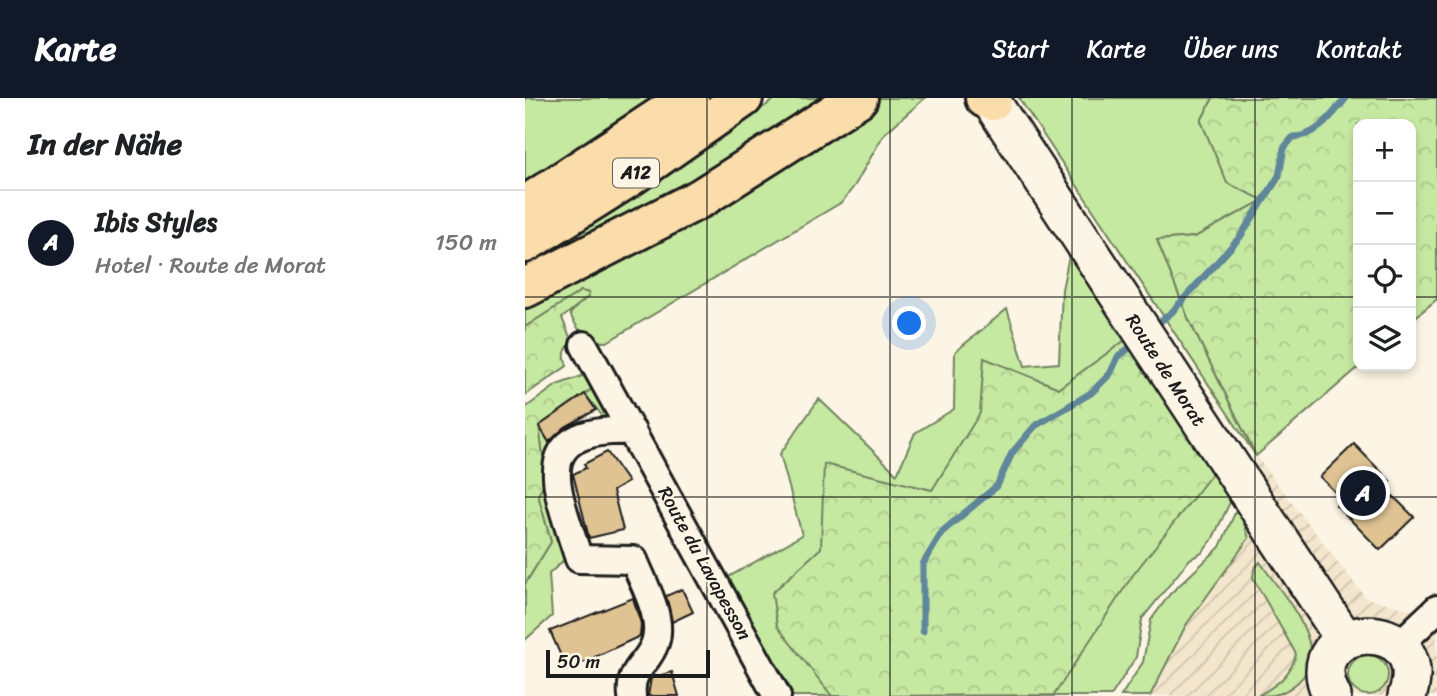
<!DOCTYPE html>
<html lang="de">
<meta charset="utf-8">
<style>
:root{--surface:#fff;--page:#f6f6f6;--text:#202124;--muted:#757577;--line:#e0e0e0;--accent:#111827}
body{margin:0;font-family:Sriracha,sans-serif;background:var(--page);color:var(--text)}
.controls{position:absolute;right:21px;top:21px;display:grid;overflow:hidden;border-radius:14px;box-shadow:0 4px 10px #0003}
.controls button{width:63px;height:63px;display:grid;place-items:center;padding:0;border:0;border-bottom:2px solid var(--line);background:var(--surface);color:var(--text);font:35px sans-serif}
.scale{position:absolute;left:21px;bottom:18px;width:164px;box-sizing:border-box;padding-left:7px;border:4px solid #1c1c1c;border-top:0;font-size:19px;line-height:24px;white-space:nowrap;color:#1c1c1c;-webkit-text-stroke:5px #fcf5e5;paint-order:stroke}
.you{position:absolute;left:385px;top:226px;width:24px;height:24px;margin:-18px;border:5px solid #fff;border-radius:50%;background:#1a73e8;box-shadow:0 0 0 10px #1a73e833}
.badge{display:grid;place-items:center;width:46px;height:46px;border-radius:50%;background:var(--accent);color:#fff;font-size:23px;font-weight:700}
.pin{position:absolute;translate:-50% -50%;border:4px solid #fff;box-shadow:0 2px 7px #0006}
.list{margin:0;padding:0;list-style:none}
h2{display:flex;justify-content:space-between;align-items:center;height:91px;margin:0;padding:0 28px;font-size:30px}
h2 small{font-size:23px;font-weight:400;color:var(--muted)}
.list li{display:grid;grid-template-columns:46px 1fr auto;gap:21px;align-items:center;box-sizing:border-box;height:105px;padding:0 28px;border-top:2px solid var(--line)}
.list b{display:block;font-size:26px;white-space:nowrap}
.list p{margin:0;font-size:23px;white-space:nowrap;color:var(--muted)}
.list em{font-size:23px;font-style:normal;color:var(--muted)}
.icon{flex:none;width:38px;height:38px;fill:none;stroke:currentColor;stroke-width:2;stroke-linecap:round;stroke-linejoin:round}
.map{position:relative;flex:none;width:912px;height:598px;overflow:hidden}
header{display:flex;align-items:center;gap:42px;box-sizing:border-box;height:98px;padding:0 35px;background:var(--accent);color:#fff}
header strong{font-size:33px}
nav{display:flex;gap:38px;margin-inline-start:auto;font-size:24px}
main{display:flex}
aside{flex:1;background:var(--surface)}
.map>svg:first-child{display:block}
</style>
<header>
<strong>Karte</strong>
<nav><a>Start</a><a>Karte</a><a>Über uns</a><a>Kontakt</a></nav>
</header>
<main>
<aside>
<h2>In der Nähe<small></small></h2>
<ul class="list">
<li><span class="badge">A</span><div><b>Ibis Styles</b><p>Hotel · Route de Morat</p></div><em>150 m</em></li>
</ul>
</aside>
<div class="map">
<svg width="912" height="598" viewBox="0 0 912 598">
<defs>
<pattern id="industrial-furrows" width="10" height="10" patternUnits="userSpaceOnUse" patternTransform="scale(1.75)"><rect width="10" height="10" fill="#f3e6cc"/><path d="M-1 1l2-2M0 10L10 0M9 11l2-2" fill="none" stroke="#d0c5af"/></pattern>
<pattern id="forest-crowns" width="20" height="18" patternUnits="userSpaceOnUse" patternTransform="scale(1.75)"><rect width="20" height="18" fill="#c6e9a2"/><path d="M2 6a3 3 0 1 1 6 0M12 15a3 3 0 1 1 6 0" fill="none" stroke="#aac78b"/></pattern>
</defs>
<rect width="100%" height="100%" fill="#fcf5e5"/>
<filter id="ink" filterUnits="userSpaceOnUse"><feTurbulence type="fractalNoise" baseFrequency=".0143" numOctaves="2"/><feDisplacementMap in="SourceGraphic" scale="14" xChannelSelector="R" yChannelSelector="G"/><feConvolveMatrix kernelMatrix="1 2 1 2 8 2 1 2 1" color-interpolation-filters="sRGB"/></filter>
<g filter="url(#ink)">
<!-- industrial -->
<path fill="url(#industrial-furrows)" d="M731,358L841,500L912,518V598H601L704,446Z"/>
<!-- green -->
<path fill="#c6e9a2" stroke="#71825f" stroke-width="2" d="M0,0H129L0,84Z
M252,0H325L0,171Z
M349,0H400L359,36L330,87L317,104L82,244C61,244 53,233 45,216L64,195L56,193L0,229V205Z
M494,0H688L676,23L739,102L670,139L632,142L664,222L731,358Z
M544,158L704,390L708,398L687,442L677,455L665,461L617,521L611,559L586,598H264L202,480L277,437L255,356L294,301L372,376L390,335L429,311L430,254L482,211L500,268L534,265L537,191Z
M71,288L89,322L83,325L60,296Z
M14,328L29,353L41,460L24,476L27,518L0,542V486L26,444L13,397L21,381Z
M713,408L724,440L661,527L625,598H596L618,564L626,522L645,496L695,449Z
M735,464C755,494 810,551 773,584C759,596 751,598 733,598C751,587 766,578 771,556L728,480L729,471Z
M823 577a20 20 0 1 1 40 0a20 20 0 1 1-40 0Z"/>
<!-- forest -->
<path fill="url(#forest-crowns)" stroke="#71825f" stroke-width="2" d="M688,0H912V201L886,223V26H833L835,268L731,358L664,222L632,142L670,139L738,102L702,85L676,23Z
M56,193L64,195L63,199L37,220L47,244C39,252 38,257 42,268L0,297V229Z
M606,238L693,368L608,477L529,597L307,598L252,528L247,495L296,450L299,366L407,392L455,315L459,260L534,290Z
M57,278H63L71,288L14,328L21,381L13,397L26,444L0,486V310L32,287Z"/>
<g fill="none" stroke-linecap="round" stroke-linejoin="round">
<!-- stream -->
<path stroke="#60869a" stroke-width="7" d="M627,230L647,214L715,139L754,78L759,50L768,39C792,39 807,17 821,0
M398,533V466L418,433L472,388L487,355L510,328L566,295L585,276L593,259L613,243"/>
</g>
<!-- building -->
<path fill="#dfc393" stroke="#1c1c1c" stroke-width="2" d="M60,296L71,312L40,329L24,344L14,328Z
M829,346L865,383L859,389L889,419L855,452L811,407L817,401L795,379Z
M82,354L103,384L88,393L98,432L64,440L48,376L61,370L59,366Z
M157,491L168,514L147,524L141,498Z
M108,500L116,526L115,538L42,572L25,533Z
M147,574L154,598H123L126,580Z"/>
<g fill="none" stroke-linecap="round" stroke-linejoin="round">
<defs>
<path id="street" d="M59,247L252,598
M874,547L912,511
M107,598C104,570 122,568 130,545C139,520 118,485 109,462L54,461C32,391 0,329 107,333"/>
<path id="secondary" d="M464,0L820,542
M807,598C767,522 912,512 882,598"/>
<path id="highway" d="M460,0L467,3L466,0
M0,108L164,0
M0,145L103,80L218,0
M0,190L176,100L333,0"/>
</defs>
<!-- street casing -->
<use href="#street" stroke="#1c1c1c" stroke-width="32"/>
<!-- secondary casing -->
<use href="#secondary" stroke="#1c1c1c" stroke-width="42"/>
<!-- highway casing -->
<use href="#highway" stroke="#1c1c1c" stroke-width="44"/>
<!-- street -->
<use href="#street" stroke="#fcf5e5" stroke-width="26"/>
<!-- secondary -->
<use href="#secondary" stroke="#fcf5e5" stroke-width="37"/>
<!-- highway -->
<use href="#highway" stroke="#faddab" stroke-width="38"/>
</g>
</g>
<!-- grid -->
<path fill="none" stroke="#1c1c1c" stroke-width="2" stroke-opacity="0.55" d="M182,0V598M365,0V598M547,0V598M730,0V598M0,199H833M886,199H912M0,399H912"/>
<g text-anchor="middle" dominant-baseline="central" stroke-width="5" stroke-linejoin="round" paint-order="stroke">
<!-- shield labels -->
<rect fill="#fcf5e5" stroke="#5f5d58" stroke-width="2" x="88" y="60.5" width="46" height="29" rx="5"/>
<g font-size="18" font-weight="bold" fill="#1c1c1c">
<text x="111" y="75">A12</text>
</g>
<!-- street labels -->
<g font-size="19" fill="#1c1c1c" stroke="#fcf5e5">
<text transform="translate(641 272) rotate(57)">Route de Morat</text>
<text transform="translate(180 465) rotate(61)">Route du Lavapesson</text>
</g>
</g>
</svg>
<div class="controls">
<button>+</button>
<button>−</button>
<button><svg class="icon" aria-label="locate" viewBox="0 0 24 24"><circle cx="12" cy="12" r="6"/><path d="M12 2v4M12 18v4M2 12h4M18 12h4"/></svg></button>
<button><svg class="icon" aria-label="layers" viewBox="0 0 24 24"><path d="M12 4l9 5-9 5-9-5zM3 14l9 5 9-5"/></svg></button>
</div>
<div class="scale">50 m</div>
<div class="you"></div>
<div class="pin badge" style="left:838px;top:395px">A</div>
</div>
</main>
